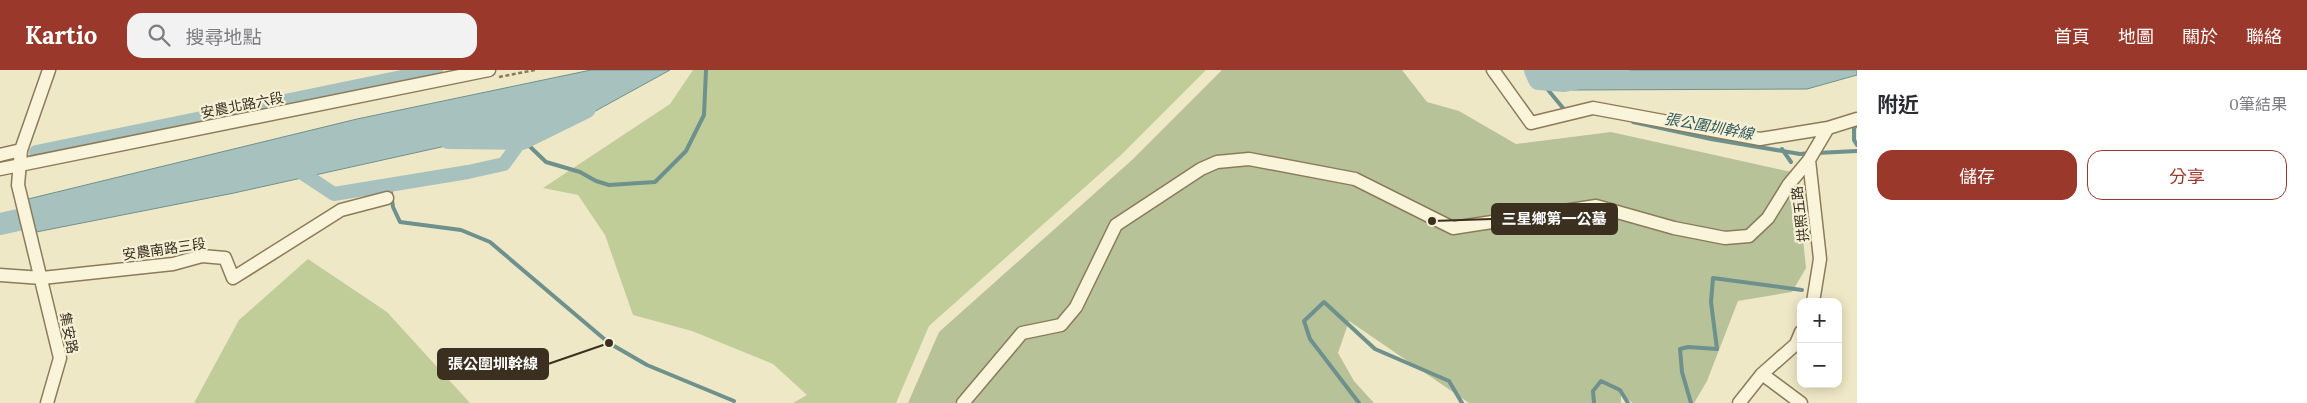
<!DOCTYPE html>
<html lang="zh-TW">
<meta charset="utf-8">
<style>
:root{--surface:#fff;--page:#f2f2f3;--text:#2b2b33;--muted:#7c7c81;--line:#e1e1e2;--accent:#9a392b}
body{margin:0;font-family:Lora,"Noto Sans TC",serif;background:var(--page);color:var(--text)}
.controls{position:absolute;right:15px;bottom:15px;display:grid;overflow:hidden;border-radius:10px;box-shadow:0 2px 12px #0003}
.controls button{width:45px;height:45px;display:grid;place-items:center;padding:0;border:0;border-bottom:1px solid var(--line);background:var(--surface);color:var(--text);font:25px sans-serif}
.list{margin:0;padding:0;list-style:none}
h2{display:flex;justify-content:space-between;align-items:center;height:65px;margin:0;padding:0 20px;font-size:21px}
h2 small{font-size:16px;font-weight:400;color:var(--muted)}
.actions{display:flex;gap:10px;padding:15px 20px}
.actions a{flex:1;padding:11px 0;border:1px solid var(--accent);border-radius:15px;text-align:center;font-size:18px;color:var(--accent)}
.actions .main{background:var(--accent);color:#fff}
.icon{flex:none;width:28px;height:28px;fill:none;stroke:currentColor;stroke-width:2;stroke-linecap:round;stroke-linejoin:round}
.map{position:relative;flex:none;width:1857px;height:333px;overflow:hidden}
header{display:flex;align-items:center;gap:30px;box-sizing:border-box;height:70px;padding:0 25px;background:var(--accent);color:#fff}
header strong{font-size:24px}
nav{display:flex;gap:28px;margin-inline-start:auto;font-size:18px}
.search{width:350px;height:45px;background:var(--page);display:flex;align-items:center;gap:12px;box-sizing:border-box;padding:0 18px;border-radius:15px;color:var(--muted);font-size:19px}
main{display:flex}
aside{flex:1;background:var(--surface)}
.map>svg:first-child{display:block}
</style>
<header>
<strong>Kartio</strong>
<div class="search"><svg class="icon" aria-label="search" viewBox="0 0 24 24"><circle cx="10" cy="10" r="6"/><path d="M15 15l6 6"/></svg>搜尋地點</div>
<nav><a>首頁</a><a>地圖</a><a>關於</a><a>聯絡</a></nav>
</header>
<main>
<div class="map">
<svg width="1857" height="333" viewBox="0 0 1857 333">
<rect width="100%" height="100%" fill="#efe8c6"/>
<!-- green -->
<path fill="#c0cd99" d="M693,0H1206L1121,85L929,256L896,333H793L807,325L773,294L692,261L633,245L605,165L578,125L543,118L670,34Z
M308,189L387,242L470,333H194L239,250Z"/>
<!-- cemetery -->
<path fill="#b8c299" d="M1222,0H1402L1427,32L1459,41L1516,74L1611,62L1796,103L1806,198L1792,222L1738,231L1707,311L1694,333H1633L1621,325V333H1469L1349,251L1338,283L1354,311L1374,333H908L939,262L1132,90Z"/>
<!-- water -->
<path fill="#a7c2be" stroke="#6e918d" d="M591,0H670L590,44L234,123L26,164L24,130L357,49Z
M1548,0H1857V5L1807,19L1572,20Z"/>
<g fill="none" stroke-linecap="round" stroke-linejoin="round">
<!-- stream -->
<path stroke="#6e918d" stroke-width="4" d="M1539,9L1563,38
M1633,52L1711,69L1800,84L1810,83
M1857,56L1854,57V70L1857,75
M522,69L546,92L580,102L596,111L609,115L655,112L686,81L704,45L706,0
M1782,79L1791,92
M1817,83L1857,81
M390,115L393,137L400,152L461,160L490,172L609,273L647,295L734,331
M1359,333L1310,269L1304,251L1324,232L1375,279L1449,311L1462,333
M1594,333L1593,321L1601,311L1620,320L1628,333
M1691,333L1682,302L1680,279L1688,277L1717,279L1711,232L1713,208L1802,220"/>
<!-- canal -->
<path stroke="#a7c2be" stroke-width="14" d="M36,82L436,0
M293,97L334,124L468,102L504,94L522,69"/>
<!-- river -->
<path stroke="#a7c2be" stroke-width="22" d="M1535,0L1539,9L1564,11L1619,0
M449,68L522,69L585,38
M0,154L50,143"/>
<defs>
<path id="minor" d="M1493,0L1531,53L1593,38L1760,69L1828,58L1857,49
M0,85L21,80
M0,99L489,0
M0,205L42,208L173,194L202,186L225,188L233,208L341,140L387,128
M1813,232L1820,189L1809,90L1828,58
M1762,304L1801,333
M47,333L60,288L18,115L21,80L49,0
M963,333L1022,263L1061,255L1076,237L1116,155L1201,99L1217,92L1249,89L1355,109L1453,158L1596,136L1674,158L1725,168L1749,166L1768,148L1789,114L1809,90
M1739,333L1762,304L1796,274L1801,262"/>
</defs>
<!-- minor casing -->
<use href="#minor" stroke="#8b7b5b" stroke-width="15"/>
<!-- path -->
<path stroke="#8b7b5b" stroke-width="2.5" stroke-dasharray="4 2.5" stroke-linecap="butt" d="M499,7L535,0"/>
<!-- minor -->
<use href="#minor" stroke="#f9f4da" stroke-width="12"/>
</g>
<g text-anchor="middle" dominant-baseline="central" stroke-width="4.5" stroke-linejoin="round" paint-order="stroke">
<!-- street labels -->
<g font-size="14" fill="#3b301f" stroke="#f6f1d6">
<text transform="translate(242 35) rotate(-11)">安農北路六段</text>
<text transform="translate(1800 144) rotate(-97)">拱照五路</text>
<text transform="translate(164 179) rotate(-8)">安農南路三段</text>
<text transform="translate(69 263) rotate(79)">集安路</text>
</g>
<!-- water labels -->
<g font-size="15" font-style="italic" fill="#2e575b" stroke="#f6f1d6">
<text transform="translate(1709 56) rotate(10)">張公圍圳幹線</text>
</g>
</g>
<!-- callouts -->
<path fill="none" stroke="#3b301f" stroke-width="2" d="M1432 151L1492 149M609 273L548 294"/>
<g fill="#3b301f" stroke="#f6f1d6" stroke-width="2">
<circle cx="1432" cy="151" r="5"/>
<circle cx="609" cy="273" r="5"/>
</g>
<g fill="#3b301f" stroke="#3b301f" stroke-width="2">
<rect x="1492" y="134" width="125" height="30" rx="5"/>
<rect x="438" y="279" width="110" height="30" rx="5"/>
</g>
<g font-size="15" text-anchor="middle" font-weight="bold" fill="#fff">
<text x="1554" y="154">三星鄉第一公墓</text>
<text x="493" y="299">張公圍圳幹線</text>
</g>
</svg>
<div class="controls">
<button>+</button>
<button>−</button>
</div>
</div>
<aside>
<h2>附近<small>0筆結果</small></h2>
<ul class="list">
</ul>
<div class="actions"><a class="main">儲存</a><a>分享</a></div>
</aside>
</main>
